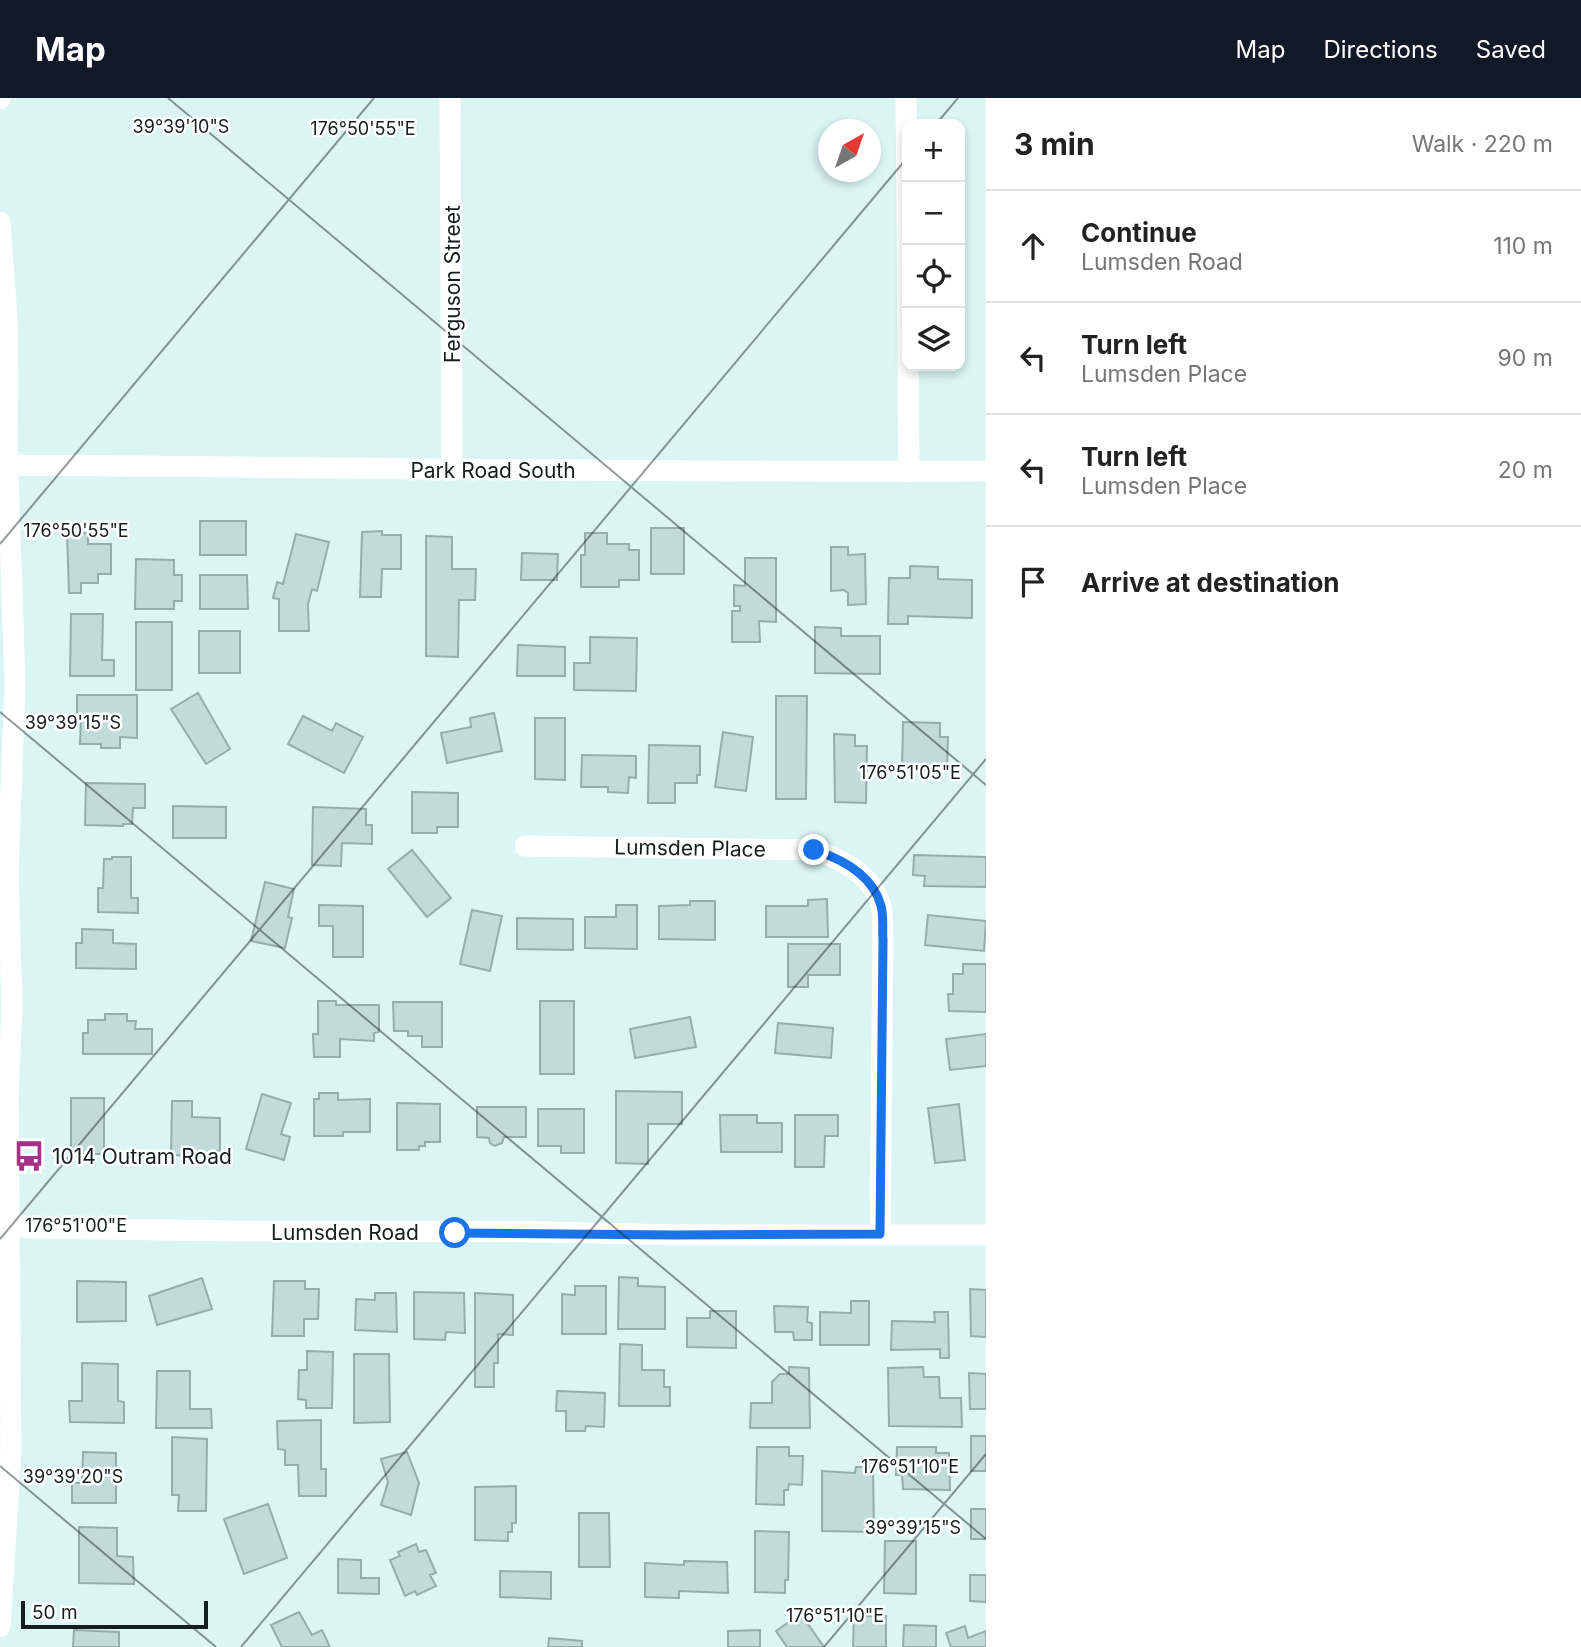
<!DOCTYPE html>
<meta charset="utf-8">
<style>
:root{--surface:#fff;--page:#f2f2f2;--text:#222;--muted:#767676;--line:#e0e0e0;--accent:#111827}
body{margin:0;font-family:Inter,sans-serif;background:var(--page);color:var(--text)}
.controls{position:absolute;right:21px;top:21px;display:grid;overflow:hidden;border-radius:14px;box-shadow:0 4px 10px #0003}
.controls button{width:63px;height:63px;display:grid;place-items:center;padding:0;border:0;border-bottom:2px solid var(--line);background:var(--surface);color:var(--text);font:35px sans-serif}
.compass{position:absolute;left:818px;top:21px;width:63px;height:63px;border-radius:50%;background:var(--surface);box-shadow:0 4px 10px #0003;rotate:40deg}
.scale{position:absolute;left:21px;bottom:18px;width:187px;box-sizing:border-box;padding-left:7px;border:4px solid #151e1e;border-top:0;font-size:19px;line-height:24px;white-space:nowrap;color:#151e1e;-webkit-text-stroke:5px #fff;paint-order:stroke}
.stop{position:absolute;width:21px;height:21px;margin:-16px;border:5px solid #1a73e8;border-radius:50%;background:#fff}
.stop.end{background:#1a73e8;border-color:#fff;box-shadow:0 2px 7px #0008}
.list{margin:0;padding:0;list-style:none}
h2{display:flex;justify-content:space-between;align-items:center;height:91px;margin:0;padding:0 28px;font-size:30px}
h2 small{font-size:23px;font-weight:400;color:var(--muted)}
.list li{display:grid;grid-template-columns:46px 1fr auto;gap:21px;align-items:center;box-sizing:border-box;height:112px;padding:0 28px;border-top:2px solid var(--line)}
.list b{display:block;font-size:26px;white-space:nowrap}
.list p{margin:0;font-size:23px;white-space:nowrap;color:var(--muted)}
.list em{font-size:23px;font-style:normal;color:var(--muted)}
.icon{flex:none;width:38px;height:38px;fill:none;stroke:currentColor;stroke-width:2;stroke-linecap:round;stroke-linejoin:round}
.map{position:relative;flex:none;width:986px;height:1549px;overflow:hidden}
header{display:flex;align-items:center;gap:42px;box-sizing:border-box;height:98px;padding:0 35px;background:var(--accent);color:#fff}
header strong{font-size:33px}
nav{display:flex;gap:38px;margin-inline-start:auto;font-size:24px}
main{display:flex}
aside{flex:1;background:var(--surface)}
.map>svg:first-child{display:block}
</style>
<header>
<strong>Map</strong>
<nav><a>Map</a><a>Directions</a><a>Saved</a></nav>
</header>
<main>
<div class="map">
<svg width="986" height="1549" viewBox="0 0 986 1549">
<rect width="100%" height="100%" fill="#daf5f2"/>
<!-- building -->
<path fill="#c1dbd9" stroke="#95aeac" stroke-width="2" d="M200,423H246V457H200Z
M651,430H684V476H651Z
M382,433V437H401V471H382L381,499H360L362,434Z
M67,435H88V446H111V476H98V485H81V495H69Z
M585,435H607V446H629V452H639V482H619V489H581V457H585Z
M296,436L329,444L317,493L312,491L308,506L309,533H279V501L273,500L277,484L283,486Z
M426,438L452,439V471H476L475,502H459L458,559L426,558Z
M831,449H848V457L865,456L866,506L848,507V495L844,492L831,493Z
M522,455L558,456L557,482H521Z
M745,460H776V524L759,523L760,544H732V513H740V508H734V487L745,488Z
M136,461L174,462V477H182V503H174V511H135Z
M910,468L938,469V481L972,482V520L908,518V526H888L889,480H910Z
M200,477H247L248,511H200Z
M71,516H103L102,562H114V578H70Z
M136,524H172V592H136Z
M815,529L841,530V538H880V576L815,575Z
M199,533H240V575H199Z
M590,539L637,540L636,593L574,592V565H590Z
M518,547L565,549V578H517Z
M198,595L230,651L206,666L171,611Z
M77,597H137V640L120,639V650H101V646H80L81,617H77Z
M776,598H807L806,701H776Z
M494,615L502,653L447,665L441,635L471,629L470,620Z
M303,618L332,633L336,625L363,639L344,675L288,646Z
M535,620H565V682L535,681Z
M903,624L940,625V639H948L947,673L902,672Z
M723,634L753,639L746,693L715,689Z
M834,636L855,637V648H867L866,705L835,704Z
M649,647L700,648V677H697V685H675V705H648Z
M582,657L636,658V680L629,679L628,695L608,694V689H581Z
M86,685L145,686V710H133L132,726H123V728L85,727Z
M412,694L458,695V729H437V735H412Z
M173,708L226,709V740H173Z
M313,709L366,711V727H372V746L342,745L341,768L312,767Z
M412,752L451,800L427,819L388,771Z
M914,757L986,759V789L924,788L925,778L913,777Z
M112,759H131V800H138V815L98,814V790H103L104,761H112Z
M265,784L294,791L288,819L292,820L285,850L251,843Z
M827,801L828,839H766V808H808V802Z
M690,803H715V842L659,841V808L690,807Z
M319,807L363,808V859H333V828H319Z
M616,807H637V851L585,850V819H616Z
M472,812L502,818L490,873L460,866Z
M928,817L986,823L984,853L925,847Z
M517,820L573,821V852L517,851Z
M82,831L113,832V845L136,846V871L76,870V845H82Z
M788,846H840V877H808V889H788Z
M963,866H986V914L949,913L948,896H953V876H963Z
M318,903H336V907H379V934L374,935V943L340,941V959H314L313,936H318Z
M540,903H574V976H540Z
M393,904H442V949H422V938H408V933H394Z
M105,916H127V923H136L135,931H152V956H83V935H88V922H105Z
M690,919L696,949L635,960L630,931Z
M778,925L833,930L831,960L775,955Z
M986,936V968L950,972L946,941Z
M616,993L682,994V1026H648V1066L616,1065Z
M319,995H338V1002L370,1001V1034H343V1038H314V1001H319Z
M262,996L291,1005L281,1036L290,1039L284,1062L246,1051Z
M71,1000H104V1056H71Z
M172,1003H192V1019L220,1020V1053H212V1058L171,1057Z
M397,1005L440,1006V1044H425V1048H419V1052H397Z
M959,1006L965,1062L935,1065L928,1010Z
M477,1009H526V1039H504L502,1045L495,1048L490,1045L489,1040L477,1039Z
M538,1011H584V1055H561V1048H538Z
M720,1017H757V1025H782V1054H721Z
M795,1017H838V1038H825L824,1069H795Z
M619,1179L638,1180V1188L665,1189V1231H618Z
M202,1180L212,1211L157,1227L149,1198Z
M77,1183L126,1184V1223L77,1224Z
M274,1183H305V1191H319L318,1221H304V1238H272Z
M575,1188H606V1236H562V1196L575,1197Z
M970,1191L986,1192V1239L971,1238Z
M414,1194L464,1195L465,1235L446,1234L445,1242L414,1241Z
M375,1195H396L397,1234L355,1232L356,1201L375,1202Z
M475,1195L513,1197V1237L498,1236V1265H494V1289H475Z
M851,1203H869V1247H820V1214L851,1215Z
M774,1208L808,1209L807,1224L812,1225V1242H794L793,1234H775Z
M710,1213H736V1250L687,1249V1220H710Z
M934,1214H948L949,1260H940V1251L891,1252L892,1223L935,1224Z
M620,1246L642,1247V1272H664V1289H670V1308H619Z
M307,1253L333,1254L332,1310H306V1302L298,1301L299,1272H307Z
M354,1256H389L390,1324L354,1325Z
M82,1265L118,1266V1303L124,1304V1325L70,1324L69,1303H82Z
M789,1269L809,1270L810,1330H750L751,1305H772V1284L780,1276H789Z
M923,1269L924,1279H939L940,1300H961L962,1329L889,1328L888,1270Z
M157,1273H190V1311H211L212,1330H156Z
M969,1275L986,1276V1311H970Z
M557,1293L605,1295L604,1329L586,1328L585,1333H566V1313H556Z
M321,1322V1371H326V1398H299L298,1367H285V1352L278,1351L277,1323Z
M971,1338H986V1373H971Z
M172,1339L207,1341L206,1413H178L179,1397H172Z
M757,1349H789V1358H803L802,1387L789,1386L788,1392H784V1407L756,1406Z
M897,1349H936V1355H949L950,1392L903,1391L902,1377H896Z
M83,1354L116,1355V1405H72V1385H82Z
M407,1354L419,1385L411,1417L381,1407L388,1384L381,1361Z
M856,1369H873L874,1434L822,1433V1373L855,1375Z
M516,1388V1425H512V1434H508V1443L475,1442V1389Z
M268,1406L287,1460L244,1476L224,1421Z
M971,1411H986V1441H971Z
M579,1415H609L610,1469H579Z
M79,1429L117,1430V1458L133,1459L134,1486L79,1485Z
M755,1433L789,1434L788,1482H785V1495L755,1494Z
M885,1443H916V1496L884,1495Z
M416,1446L419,1454L426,1452L436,1475L430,1477L436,1488L417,1497L415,1493L405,1498L390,1462L400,1458L398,1454Z
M338,1461L361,1462V1480H379V1496L338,1495Z
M684,1463L727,1464L728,1495L679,1493V1500L645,1499V1465L684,1467Z
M500,1473L551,1474V1501L500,1499Z
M970,1477H986V1504L970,1503Z
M299,1514L312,1537L322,1532L330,1549H282L271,1527Z
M801,1516L824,1549H787L776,1533Z
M854,1518H886V1549H853Z
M904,1527L936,1528V1549H903Z
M965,1528L968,1540L986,1533V1549H951L946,1535Z
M74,1532L119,1534V1549H73Z
M760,1532V1549H728V1533Z
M549,1540L582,1543V1549H548Z"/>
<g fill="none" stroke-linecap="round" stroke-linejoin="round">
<!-- minor -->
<path stroke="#fff" stroke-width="21" d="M450,0L452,372
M906,0L909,374
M0,1V0
M0,124L8,234L7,346L15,586L8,774L12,909L8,998L11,1353L0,1529
M0,367C329,369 657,375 986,373
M525,748L814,752C842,761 873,777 881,808C884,818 882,832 883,842L880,1136
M0,1118L28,1130L235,1133L551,1134L674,1137H986"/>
</g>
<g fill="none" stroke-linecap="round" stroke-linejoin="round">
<!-- route -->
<path stroke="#1a73e8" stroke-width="9" d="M455,1135L674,1137L880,1136L883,842C882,832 884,818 881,808C873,777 842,761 814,752"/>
</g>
<!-- ticks -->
<path fill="none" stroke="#151e1e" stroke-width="2" stroke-opacity="0.45" d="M168,0L986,687M936,26L958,0M0,446L374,0M0,614L986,1441M0,1141L907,60M0,1368L216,1549M241,1549L986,661M824,1549L986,1356"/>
<!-- icons -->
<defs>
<symbol id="bus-bare" viewBox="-9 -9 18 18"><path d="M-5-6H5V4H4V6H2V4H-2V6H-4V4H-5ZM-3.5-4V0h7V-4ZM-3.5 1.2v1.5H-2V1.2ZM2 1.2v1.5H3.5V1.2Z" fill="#a73088" stroke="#fff" stroke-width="2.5" paint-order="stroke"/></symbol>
</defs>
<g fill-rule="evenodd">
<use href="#bus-bare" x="7" y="1036" width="44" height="44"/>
</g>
<g text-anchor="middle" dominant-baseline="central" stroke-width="5" stroke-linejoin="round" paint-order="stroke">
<!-- street labels -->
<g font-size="21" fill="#151e1e" stroke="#fff">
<text transform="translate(452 186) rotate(-90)">Ferguson Street</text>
<text x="493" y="372">Park Road South</text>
<text transform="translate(690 750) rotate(1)">Lumsden Place</text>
<text x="345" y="1134">Lumsden Road</text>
</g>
<!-- poi labels -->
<g font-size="21" fill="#151e1e" stroke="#fff" text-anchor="start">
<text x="52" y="1058">1014 Outram Road</text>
</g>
</g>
<g font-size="18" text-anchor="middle" fill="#151e1e" stroke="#fff" stroke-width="5" stroke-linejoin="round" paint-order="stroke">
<text x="181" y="35">39°39'10"S</text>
<text x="363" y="37">176°50'55"E</text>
<text x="76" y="439">176°50'55"E</text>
<text x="73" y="631">39°39'15"S</text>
<text x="910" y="681">176°51'05"E</text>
<text x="76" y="1134">176°51'00"E</text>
<text x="910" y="1375">176°51'10"E</text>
<text x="73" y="1385">39°39'20"S</text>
<text x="913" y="1436">39°39'15"S</text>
<text x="835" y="1524">176°51'10"E</text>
</g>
</svg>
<div class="controls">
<button>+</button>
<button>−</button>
<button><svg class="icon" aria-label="locate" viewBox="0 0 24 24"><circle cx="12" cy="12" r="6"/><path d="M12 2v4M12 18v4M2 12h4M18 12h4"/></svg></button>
<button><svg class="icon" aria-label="layers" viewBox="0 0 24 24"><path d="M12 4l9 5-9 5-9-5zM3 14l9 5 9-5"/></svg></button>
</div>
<svg class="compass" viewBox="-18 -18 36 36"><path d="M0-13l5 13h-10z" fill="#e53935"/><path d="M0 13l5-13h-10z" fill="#767676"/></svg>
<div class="scale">50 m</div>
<div class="stop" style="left:455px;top:1135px"></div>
<div class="stop end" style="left:814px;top:752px"></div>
</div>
<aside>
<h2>3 min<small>Walk · 220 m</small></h2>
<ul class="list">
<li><svg class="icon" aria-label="ahead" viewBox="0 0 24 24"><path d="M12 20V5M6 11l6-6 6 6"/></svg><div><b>Continue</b><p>Lumsden Road</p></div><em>110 m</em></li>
<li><svg class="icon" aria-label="left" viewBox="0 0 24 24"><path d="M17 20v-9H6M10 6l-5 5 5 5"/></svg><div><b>Turn left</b><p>Lumsden Place</p></div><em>90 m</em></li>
<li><svg class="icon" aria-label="left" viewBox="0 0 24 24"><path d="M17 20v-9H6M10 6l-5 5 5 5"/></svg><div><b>Turn left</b><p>Lumsden Place</p></div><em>20 m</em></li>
<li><svg class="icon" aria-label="arrive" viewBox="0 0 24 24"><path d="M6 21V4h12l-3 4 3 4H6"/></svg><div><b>Arrive at destination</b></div></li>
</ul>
</aside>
</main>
